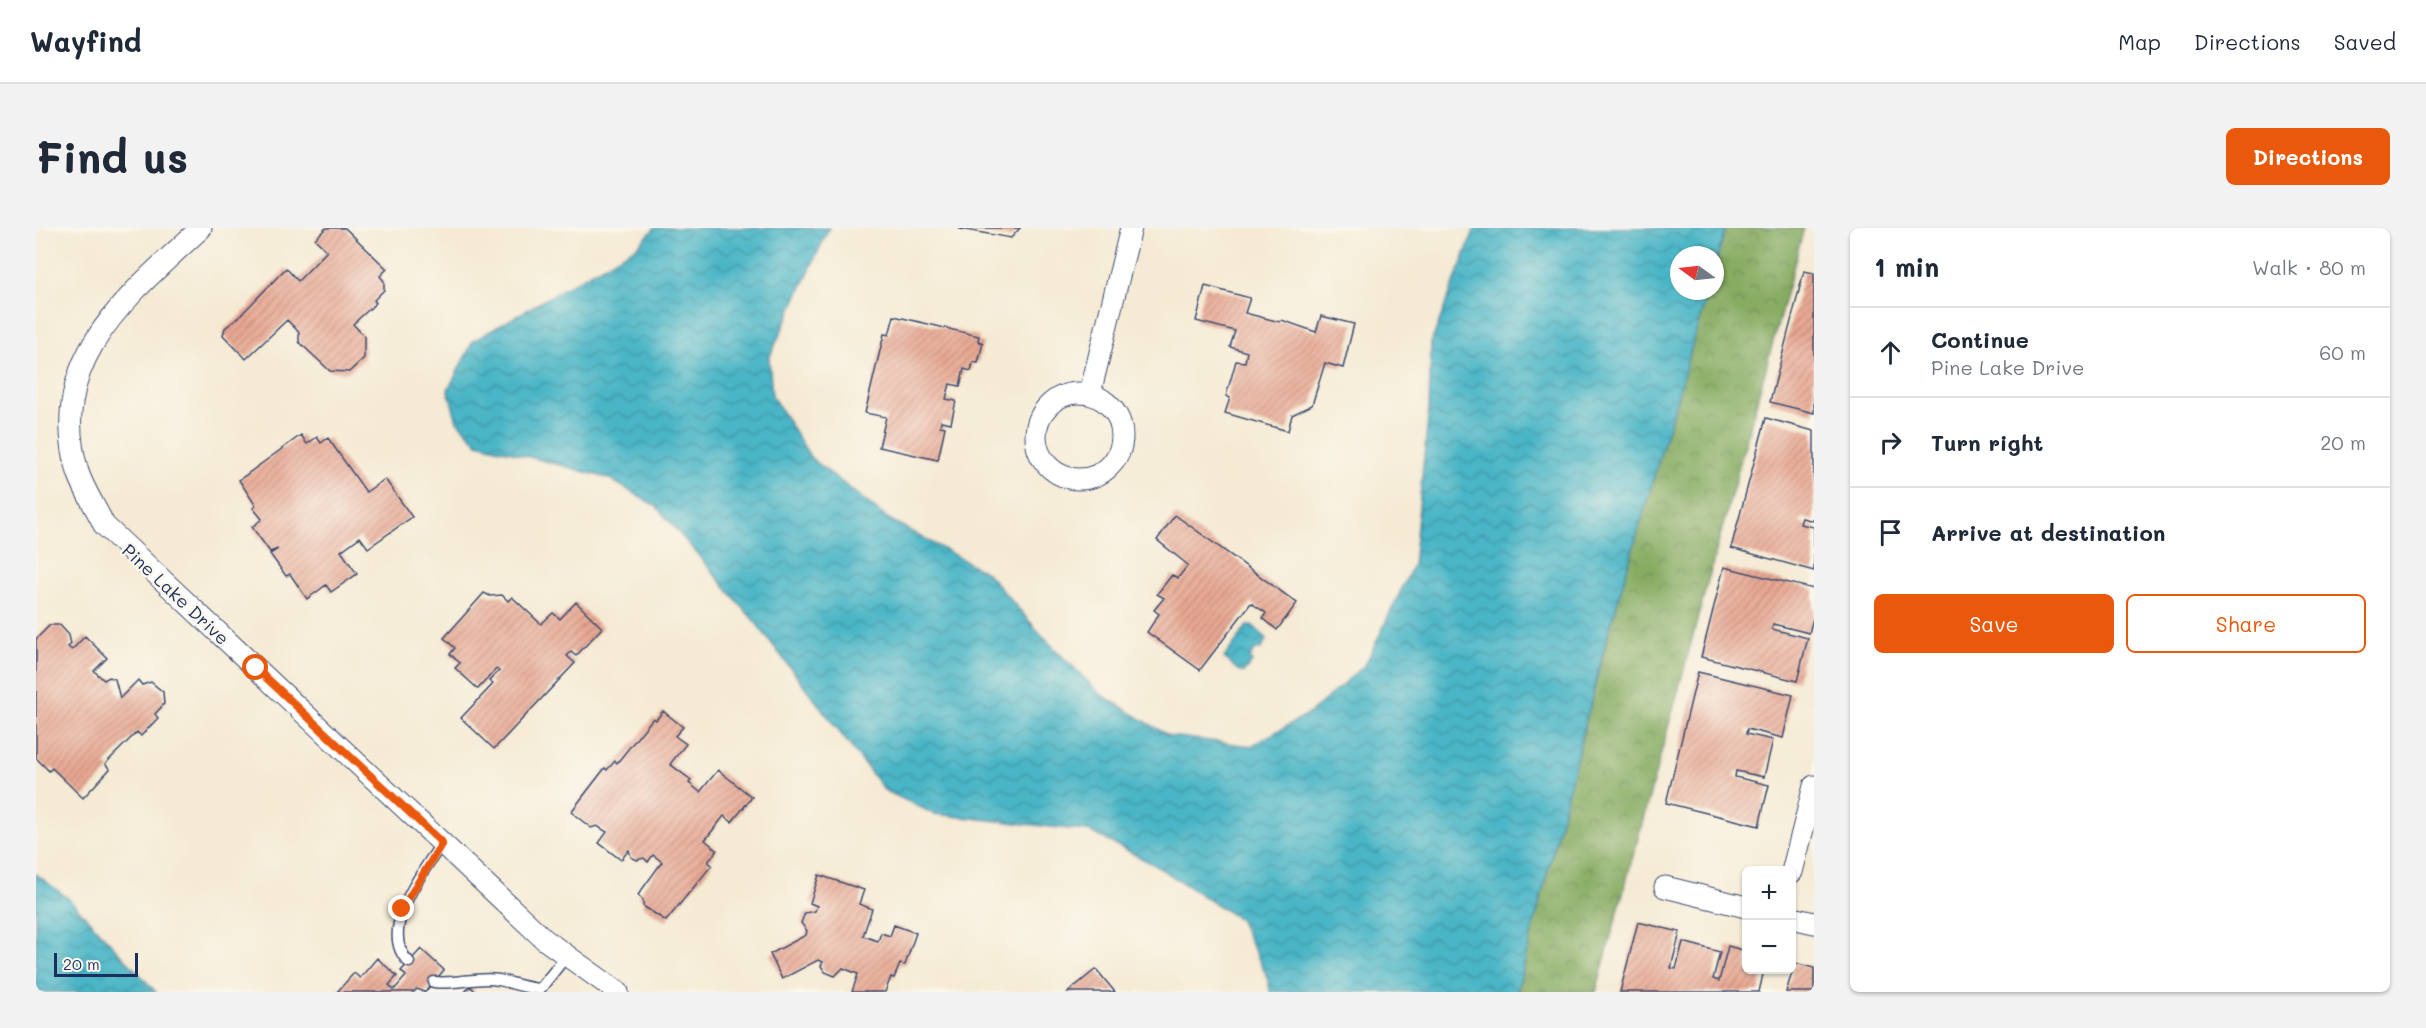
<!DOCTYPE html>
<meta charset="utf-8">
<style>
:root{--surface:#fff;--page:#f2f2f3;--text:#1f2937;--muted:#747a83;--line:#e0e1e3;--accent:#ea580c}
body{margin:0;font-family:Mali,sans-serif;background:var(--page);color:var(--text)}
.controls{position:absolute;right:18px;bottom:18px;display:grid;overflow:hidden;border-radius:9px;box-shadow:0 2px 4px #0004}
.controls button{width:54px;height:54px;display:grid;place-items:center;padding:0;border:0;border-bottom:2px solid var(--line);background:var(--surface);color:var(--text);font:30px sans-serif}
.compass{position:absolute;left:1634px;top:18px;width:54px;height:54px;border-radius:50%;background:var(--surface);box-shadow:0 2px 4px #0004;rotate:285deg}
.scale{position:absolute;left:18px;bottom:15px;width:84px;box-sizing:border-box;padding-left:6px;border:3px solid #1b2f5e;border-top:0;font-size:16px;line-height:21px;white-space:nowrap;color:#1b2f5e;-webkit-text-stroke:4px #fbf7ec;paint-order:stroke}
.stop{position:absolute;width:18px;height:18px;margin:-14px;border:4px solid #ea580c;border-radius:50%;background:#fff}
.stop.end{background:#ea580c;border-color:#fff;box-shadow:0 2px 6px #0008}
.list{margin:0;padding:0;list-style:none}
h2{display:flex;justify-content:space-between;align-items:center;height:78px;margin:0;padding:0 24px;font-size:26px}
h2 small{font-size:20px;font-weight:400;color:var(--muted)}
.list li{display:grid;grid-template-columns:39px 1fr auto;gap:18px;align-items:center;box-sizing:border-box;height:90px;padding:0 24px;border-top:2px solid var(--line)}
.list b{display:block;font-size:22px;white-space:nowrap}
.list p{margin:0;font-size:20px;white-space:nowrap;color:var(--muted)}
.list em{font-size:20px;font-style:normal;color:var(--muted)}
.actions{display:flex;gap:12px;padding:18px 24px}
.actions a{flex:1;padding:14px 0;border:2px solid var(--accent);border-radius:9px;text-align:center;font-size:21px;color:var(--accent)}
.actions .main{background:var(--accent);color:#fff}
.icon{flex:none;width:33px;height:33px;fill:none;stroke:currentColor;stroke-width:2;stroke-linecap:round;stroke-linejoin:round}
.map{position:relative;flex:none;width:1778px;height:764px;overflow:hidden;border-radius:9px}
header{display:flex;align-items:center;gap:36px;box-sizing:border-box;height:84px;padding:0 30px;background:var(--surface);border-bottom:2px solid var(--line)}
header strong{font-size:28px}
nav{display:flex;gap:33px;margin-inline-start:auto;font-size:21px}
.intro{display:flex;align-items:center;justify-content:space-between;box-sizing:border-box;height:144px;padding:0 36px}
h1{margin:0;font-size:42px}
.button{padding:15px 27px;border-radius:9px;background:var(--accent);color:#fff;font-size:21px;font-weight:700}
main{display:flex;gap:36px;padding:0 36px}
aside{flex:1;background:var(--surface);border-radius:9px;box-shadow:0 2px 4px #0004}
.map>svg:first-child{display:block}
</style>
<header>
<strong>Wayfind</strong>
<nav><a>Map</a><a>Directions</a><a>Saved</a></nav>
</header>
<div class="intro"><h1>Find us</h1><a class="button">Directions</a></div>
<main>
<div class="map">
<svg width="1778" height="764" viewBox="0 0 1778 764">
<defs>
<pattern id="forest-crowns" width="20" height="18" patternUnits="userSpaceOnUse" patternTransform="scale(1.5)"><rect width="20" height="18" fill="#86ac62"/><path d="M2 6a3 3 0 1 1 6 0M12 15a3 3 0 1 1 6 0" fill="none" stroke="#6d8c54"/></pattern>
<pattern id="water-waves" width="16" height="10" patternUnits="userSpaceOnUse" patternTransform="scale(1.5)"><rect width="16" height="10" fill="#49b5c6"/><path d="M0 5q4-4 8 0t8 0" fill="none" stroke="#3c94a4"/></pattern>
<pattern id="building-hatch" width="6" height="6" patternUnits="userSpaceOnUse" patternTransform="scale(1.5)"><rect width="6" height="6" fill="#e9a993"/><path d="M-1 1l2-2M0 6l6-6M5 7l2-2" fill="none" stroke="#bc8a7b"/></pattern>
</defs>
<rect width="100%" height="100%" fill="#fbf7ec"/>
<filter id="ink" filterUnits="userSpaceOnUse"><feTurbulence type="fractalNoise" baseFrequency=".0167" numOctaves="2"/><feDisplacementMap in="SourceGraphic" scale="12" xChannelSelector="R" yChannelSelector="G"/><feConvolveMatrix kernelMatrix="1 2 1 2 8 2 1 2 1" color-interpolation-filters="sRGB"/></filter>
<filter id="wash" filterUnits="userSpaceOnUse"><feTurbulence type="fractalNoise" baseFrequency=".008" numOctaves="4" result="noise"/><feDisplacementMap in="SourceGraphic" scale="24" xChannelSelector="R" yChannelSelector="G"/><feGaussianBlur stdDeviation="1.35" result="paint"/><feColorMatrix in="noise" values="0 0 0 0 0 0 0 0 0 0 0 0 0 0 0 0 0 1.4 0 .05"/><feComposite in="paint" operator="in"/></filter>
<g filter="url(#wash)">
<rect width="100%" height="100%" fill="#f5ead3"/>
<!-- forest -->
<path fill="url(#forest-crowns)" stroke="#506e60" stroke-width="1.5" d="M1690,0H1768L1560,764H1481L1571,410L1672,63H1679V38Z"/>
<!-- water -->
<path fill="url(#water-waves)" stroke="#327292" stroke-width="1.5" d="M619,0H793L733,130L736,168L775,230L851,290L951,345L1010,412L1064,466L1133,508L1215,518L1274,485L1329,437L1377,337L1393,180L1395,115L1439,0H1690L1679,38V27H1643V63H1672L1571,410L1481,764H1234L1232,750L1203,691L1119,637L1053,603L898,586L848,562L720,395L620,278L572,250L442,215L421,193L412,162L437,113L602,18Z
M1216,397L1231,411L1224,422L1219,421L1214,430L1216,434L1208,444H1204L1188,430L1211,398Z
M0,646L33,671L120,764H0Z"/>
<g id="blocks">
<!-- building -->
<path fill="url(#building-hatch)" d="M290,0H309L351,41L344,48L348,53V62L338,72L340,75L317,96L328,108V130L313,144L294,143L263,114V104L251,92L210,131L187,107L189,100L203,89L250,40L262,53L291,23L279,11Z
M984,0L975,10L924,1L925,0Z
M1768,43L1778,45V185L1734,174Z
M1169,58L1214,70L1209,85L1244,94L1246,92L1280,104L1285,88L1318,96L1307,140L1289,135L1276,177L1256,187L1252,203L1189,185L1194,170L1190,168L1200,133L1209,134L1211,124L1194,119L1199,103L1160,93Z
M858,88L943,108L942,113L947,115L942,135L937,134L935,143L928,141L924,158L914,156L910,171L920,173L915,195L905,193L904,198L909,199L902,232L843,219L850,189L829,185L848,106L853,107Z
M1730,190L1778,203V293L1766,290L1764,296L1778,299V343L1695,320Z
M265,207L271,216L281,209L285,215L292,210L330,264L349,251L376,289L332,320L324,309L305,323L321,346L295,364L290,357L271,371L254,346L250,348L234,326L242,321L234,324L216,299L226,291L217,280L220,278L203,252Z
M1139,287L1261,375L1241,402L1227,390L1230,385L1215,375L1164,442L1111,404L1123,386L1118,382L1128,370L1121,366L1136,347L1142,350L1152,337L1121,312Z
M1688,339L1778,361V387L1773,405L1737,396L1736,401L1772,410L1761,453L1665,429Z
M448,365L454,368L466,367L472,373L476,369L505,396L517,385L524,391L540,374L566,400L540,428L535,424L531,428L539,435L458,521L425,490L457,456L453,453L463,443L460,441L442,461L419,440L424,435L414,426L419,420L408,410Z
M14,397H24L33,407L35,416L32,419L36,422L49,408L71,430L58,443L68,452L73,449L79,451L84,470L102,452L106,457L115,454L127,464L128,476L119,486L122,490L105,508L101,504L69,536L74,541L47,570L16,540L13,543L0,530V411Z
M1662,444L1757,467L1747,510L1711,501L1710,506L1737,512L1728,549L1700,543L1699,549L1733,557L1723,598L1630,575Z
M627,483L647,499L639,508L650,516L634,536L655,552L653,555L664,564L682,542L716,569L696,594L688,588L669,612L681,622L672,634L676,637L630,693L607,678V672L602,667L626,634L617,627L612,634L608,630L601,632L595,629L593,622L585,632L563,615L571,604L561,598L555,600L535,584L569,540L571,542L579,533L581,535L617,490L620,492Z
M783,647L828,662L823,676L836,681L827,708L842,713L845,705L854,708L858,697L880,705L869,737L864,736L858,750L855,749L849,764H816L822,746L807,740L799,748L789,744L785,738L787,734L782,732L746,751L734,726L770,707L771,703L765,695L769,685L779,683L781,678L774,675Z
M1602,694L1644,704L1635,740L1640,741L1647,714L1684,724L1677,751L1683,753L1692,718L1710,723V742H1728L1723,764H1584Z
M385,721L408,742L389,764L381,761L378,764H301L318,745L324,750L341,730L361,748L353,757L358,762L370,748L365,743Z
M1759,735L1778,740V764H1750Z
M1060,741L1079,764H1032Z
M434,758L440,764H429Z"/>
</g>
</g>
<g filter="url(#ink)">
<use href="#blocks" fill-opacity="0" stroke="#3c4b70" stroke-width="1.5"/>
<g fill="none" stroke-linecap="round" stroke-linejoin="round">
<defs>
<path id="lane" d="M373,734C340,703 388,642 406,615
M398,754C419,757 442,748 463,752C477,755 489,760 504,761L531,727"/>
<path id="street" d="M165,0C92,68 9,132 42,244C48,262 60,280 68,297L509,712L582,764
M1000 208a43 43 0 1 1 86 0a43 43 0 1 1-86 0Z
M1054,165L1095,0
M1756,644L1778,558
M1629,659L1710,679
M1756,690L1778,695"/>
</defs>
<!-- lane casing -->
<use href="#lane" stroke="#3c4b70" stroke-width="13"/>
<!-- street casing -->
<use href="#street" stroke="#3c4b70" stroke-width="23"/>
<!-- lane -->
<use href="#lane" stroke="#fff" stroke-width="10"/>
<!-- street -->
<use href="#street" stroke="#fff" stroke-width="21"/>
</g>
</g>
<g fill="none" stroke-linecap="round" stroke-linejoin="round" filter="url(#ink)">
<!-- route -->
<path stroke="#ea580c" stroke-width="8" d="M220,440L406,615L366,681"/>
</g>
<g text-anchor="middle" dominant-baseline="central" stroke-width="5" stroke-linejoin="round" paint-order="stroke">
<!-- street labels -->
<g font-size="18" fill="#1b2f5e" stroke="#fbf7ec">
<text transform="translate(140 366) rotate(43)">Pine Lake Drive</text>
</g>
</g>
</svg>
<div class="controls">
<button>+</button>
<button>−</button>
</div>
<svg class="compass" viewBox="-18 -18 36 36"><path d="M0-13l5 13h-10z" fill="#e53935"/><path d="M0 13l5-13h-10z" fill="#747a83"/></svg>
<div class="scale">20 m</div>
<div class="stop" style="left:220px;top:440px"></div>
<div class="stop end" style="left:366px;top:681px"></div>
</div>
<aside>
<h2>1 min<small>Walk · 80 m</small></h2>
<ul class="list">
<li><svg class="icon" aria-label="ahead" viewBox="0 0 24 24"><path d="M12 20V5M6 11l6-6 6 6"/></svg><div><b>Continue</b><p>Pine Lake Drive</p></div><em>60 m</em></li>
<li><svg class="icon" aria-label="right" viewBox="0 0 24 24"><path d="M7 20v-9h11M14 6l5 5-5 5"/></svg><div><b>Turn right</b></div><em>20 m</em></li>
<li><svg class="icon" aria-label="arrive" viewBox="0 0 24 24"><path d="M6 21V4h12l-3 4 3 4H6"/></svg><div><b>Arrive at destination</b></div></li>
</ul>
<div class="actions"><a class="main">Save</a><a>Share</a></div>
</aside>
</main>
